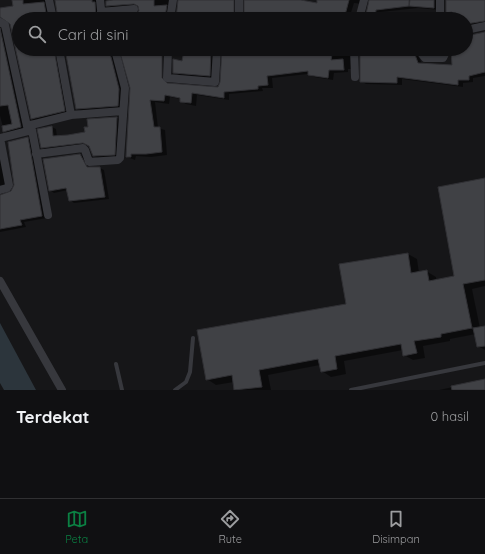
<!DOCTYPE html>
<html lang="id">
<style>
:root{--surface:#101012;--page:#19191b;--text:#f1f3f6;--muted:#9c9d9f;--line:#303032;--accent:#0b8043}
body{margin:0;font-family:Quicksand,sans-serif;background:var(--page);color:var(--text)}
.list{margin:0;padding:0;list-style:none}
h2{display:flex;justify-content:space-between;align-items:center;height:52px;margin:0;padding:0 16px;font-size:17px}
h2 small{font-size:13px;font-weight:400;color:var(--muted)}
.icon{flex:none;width:22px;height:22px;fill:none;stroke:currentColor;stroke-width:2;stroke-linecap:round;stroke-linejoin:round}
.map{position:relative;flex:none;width:485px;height:390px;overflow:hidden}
.search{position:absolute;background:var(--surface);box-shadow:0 1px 3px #0004;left:12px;right:12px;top:12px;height:44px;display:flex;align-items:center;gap:10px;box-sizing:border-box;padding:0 14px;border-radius:22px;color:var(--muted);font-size:15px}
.sheet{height:108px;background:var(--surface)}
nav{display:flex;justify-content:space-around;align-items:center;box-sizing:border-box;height:56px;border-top:1px solid var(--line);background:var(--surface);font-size:11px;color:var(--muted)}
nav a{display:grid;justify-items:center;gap:2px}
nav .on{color:var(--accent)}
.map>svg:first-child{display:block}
</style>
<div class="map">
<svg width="485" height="390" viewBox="0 0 485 390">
<rect width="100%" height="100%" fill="#161618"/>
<!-- water -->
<path fill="#2c353c" d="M0,323L36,390H4L0,383Z"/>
<!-- shadow -->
<path fill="#0007" fill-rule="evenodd" d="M20,0H50L51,19H21Z
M56,0H100L101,19H59Z
M106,0H175L170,19H108L135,15L141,9L139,6L112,8L107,5Z
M179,0H241L239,19H177Z
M245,0H271V17H276L278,0H306V2L326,6L328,0H364L363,4L354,3L349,19L250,17L245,15Z
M370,0H440L439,10L418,8L381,12L380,19H365Z
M446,0H485V24L466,30V19H447Z
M19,21V49H60L69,113L37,122L32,119L10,22Z
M0,27L2,31L7,53L9,55L26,129L8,134L4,131L0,116Z
M485,33V76L473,78V82L463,83V87L402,79V85L366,84L361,81V49H418L417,53L422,64L453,66L451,49H466V34V37Z
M66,49H113L124,92L123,108L81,111L76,109Z
M120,49H169L167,84L215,89L221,85L223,49H356L354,69H348V72L334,73L333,80L314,77L308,74L272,78L273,88H262L263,91L229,94V100L197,95L196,106L186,104L181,101V99L170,97L169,104L155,102L158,128L165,130L167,155L151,157L136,156L135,160L127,157L131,87Z
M185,49H218L215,78L179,75L174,72L183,62Z
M117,118L122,120L119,157L98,158L94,156L90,146L88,145L46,150L42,147L52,127L56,129L57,137L86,133L90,128L88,120Z
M28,138L32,140L47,218L24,222L26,227L0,232V196L10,194L15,188L8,143Z
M0,148L7,186L0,190Z
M80,155L85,157L90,168H100L104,170L109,199L74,203L70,200L68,190L54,193L50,190Z
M485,179V286L472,289L480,328L485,327V350L478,346L476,334L450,339V341L423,346L425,358L413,360L404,355L403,350L344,361L346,374L331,377L322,371L320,365L268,375L271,390H235L234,382L216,385L207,379L347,304L408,254L417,259L419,273L426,271L436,277V281L456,277ZM468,324L475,328V331L467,326Z
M485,380V390H439Z"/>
<!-- building -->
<path fill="#404145" stroke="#303034" d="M12,0H23V4L44,2L47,19H19V49H54L65,111L31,119L10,24L0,17V8L13,6Z
M55,0H92V2H95L96,19H58Z
M113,0H154V6L167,5L165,17L163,15L143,19H107V17L135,14L139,11L138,6L134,4L106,6V1Z
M178,0H234V19H176Z
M244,0H301L317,3V0H349L344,19L299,18V19H290L275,18L276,15H244Z
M369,0H409V6L376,10L375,19H365Z
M410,0H434V8L409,6Z
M446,0H485V21L466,24V19H454L452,12L446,13Z
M0,28L21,127L3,132L2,126L12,124L8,105L0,106Z
M485,32V72L469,76V80H458V85L397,77V83L360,82V49H413L418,63L452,65L451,49H466V36Z
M65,49H107L111,57L119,89L118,106L76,109Z
M119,49H162V78L167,83L218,87L220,82L222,49H333L331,60L343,59L344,70H329L328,78L308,75V71L267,76L268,85L258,86V89L224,92V98L192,93L191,103L180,102V98L165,95L164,101L150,100L154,127H160L162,152L146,154H131V157H126L130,88Z
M206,49H211L210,76L173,73V59L182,61L184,50L205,53Z
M117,117L115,155L93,156L89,146L83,143L41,148L37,129L52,126L53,136L68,135L85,132L84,127H88L87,119Z
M28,137L42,216L20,220L22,225L0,229V195L11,191L14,185L8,142Z
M80,154L87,167H100L105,197L69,201L66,188L49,191L43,159Z
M485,178V280L463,284L472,328L441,334V337L414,341L417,353L403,356L401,344L335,356L337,369L321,372L318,359L259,370L262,387L234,390L232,375L206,380L197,330L346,304L339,264L408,253L411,273L427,270L429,281L454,276L438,187Z
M485,326V346L477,347L473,328Z
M485,379V390H452L451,386Z"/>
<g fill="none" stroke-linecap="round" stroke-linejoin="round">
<!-- service -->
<path stroke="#37383d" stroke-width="4" d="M116,364L122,390
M175,390L186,382L190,372L193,338
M351,390L485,363"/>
<!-- minor -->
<path stroke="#37383d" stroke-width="8" d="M49,0L53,19
M100,0L102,19
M239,0V19
M440,0V19
M101,12L134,9
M170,19L173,0
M359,19L364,0
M0,22L5,25L28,131
M466,30L485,26
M59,49L71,115
M168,49L167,78L215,82L217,49
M354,49L355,77
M418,49L425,58H443L446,52L445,49
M27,126L71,115L123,111
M0,138L32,130L48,215
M36,154L83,148L85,150L89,162L118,160L120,158L125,88L116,54L112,49
M0,190L7,188L9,185L0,138
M0,281L62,390"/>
</g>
</svg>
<div class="search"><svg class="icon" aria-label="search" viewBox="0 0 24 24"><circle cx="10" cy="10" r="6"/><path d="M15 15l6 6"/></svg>Cari di sini</div>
</div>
<section class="sheet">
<h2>Terdekat<small>0 hasil</small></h2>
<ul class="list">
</ul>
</section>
<nav>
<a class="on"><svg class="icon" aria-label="map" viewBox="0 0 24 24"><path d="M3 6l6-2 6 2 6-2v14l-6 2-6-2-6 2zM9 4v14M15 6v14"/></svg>Peta</a>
<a><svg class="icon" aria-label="directions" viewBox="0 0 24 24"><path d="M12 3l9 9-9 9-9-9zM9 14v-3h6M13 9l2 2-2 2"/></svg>Rute</a>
<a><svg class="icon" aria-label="saved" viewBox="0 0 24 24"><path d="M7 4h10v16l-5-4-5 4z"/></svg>Disimpan</a>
</nav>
